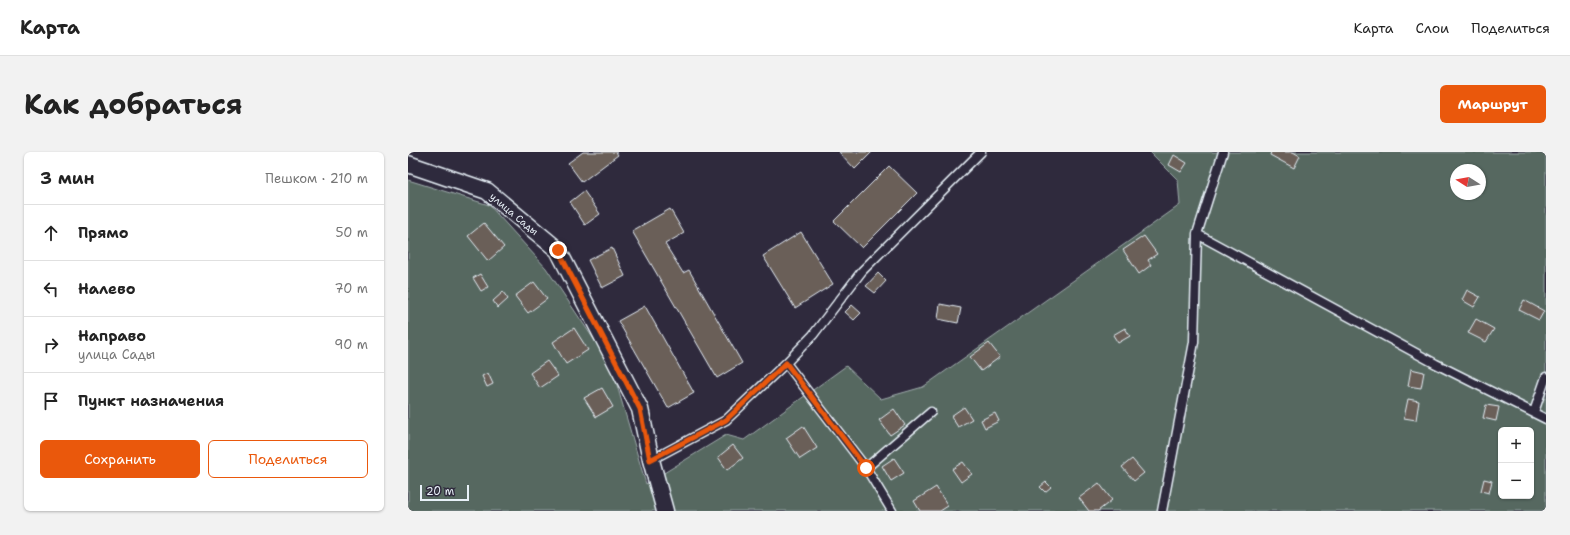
<!DOCTYPE html>
<html lang="ru">
<meta charset="utf-8">
<style>
:root{--surface:#fff;--page:#f2f2f2;--text:#222;--muted:#767676;--line:#e0e0e0;--accent:#ea580c}
body{margin:0;font-family:"Shantell Sans",sans-serif;background:var(--page);color:var(--text)}
.controls{position:absolute;right:12px;bottom:12px;display:grid;overflow:hidden;border-radius:6px;box-shadow:0 1px 3px #0004}
.controls button{width:36px;height:36px;display:grid;place-items:center;padding:0;border:0;border-bottom:1px solid var(--line);background:var(--surface);color:var(--text);font:20px sans-serif}
.compass{position:absolute;left:1042px;top:12px;width:36px;height:36px;border-radius:50%;background:var(--surface);box-shadow:0 1px 3px #0004;rotate:281deg}
.scale{position:absolute;left:12px;bottom:10px;width:49px;box-sizing:border-box;padding-left:4px;border:2px solid #e8f1f8;border-top:0;font-size:11px;line-height:14px;white-space:nowrap;color:#e8f1f8;-webkit-text-stroke:3px #2f2a3d;paint-order:stroke}
.stop{position:absolute;width:12px;height:12px;margin:-9px;border:3px solid #ea580c;border-radius:50%;background:#fff}
.stop.end{background:#ea580c;border-color:#fff;box-shadow:0 1px 4px #0008}
.list{margin:0;padding:0;list-style:none}
h2{display:flex;justify-content:space-between;align-items:center;height:52px;margin:0;padding:0 16px;font-size:17px}
h2 small{font-size:13px;font-weight:400;color:var(--muted)}
.list li{display:grid;grid-template-columns:26px 1fr auto;gap:12px;align-items:center;box-sizing:border-box;height:56px;padding:0 16px;border-top:1px solid var(--line)}
.list b{display:block;font-size:15px;white-space:nowrap}
.list p{margin:0;font-size:13px;white-space:nowrap;color:var(--muted)}
.list em{font-size:13px;font-style:normal;color:var(--muted)}
.actions{display:flex;gap:8px;padding:12px 16px}
.actions a{flex:1;padding:9px 0;border:1px solid var(--accent);border-radius:6px;text-align:center;font-size:14px;color:var(--accent)}
.actions .main{background:var(--accent);color:#fff}
.icon{flex:none;width:22px;height:22px;fill:none;stroke:currentColor;stroke-width:2;stroke-linecap:round;stroke-linejoin:round}
.map{position:relative;flex:none;width:1138px;height:359px;overflow:hidden;border-radius:6px}
header{display:flex;align-items:center;gap:24px;box-sizing:border-box;height:56px;padding:0 20px;background:var(--surface);border-bottom:1px solid var(--line)}
header strong{font-size:19px}
nav{display:flex;gap:22px;margin-inline-start:auto;font-size:14px}
.intro{display:flex;align-items:center;justify-content:space-between;box-sizing:border-box;height:96px;padding:0 24px}
h1{margin:0;font-size:28px}
.button{padding:10px 18px;border-radius:6px;background:var(--accent);color:#fff;font-size:14px;font-weight:700}
main{display:flex;gap:24px;padding:0 24px}
aside{flex:1;background:var(--surface);border-radius:6px;box-shadow:0 1px 3px #0004}
.map>svg:first-child{display:block}
</style>
<header>
<strong>Карта</strong>
<nav><a>Карта</a><a>Слои</a><a>Поделиться</a></nav>
</header>
<div class="intro"><h1>Как добраться</h1><a class="button">Маршрут</a></div>
<main>
<aside>
<h2>3 мин<small>Пешком · 210 m</small></h2>
<ul class="list">
<li><svg class="icon" aria-label="ahead" viewBox="0 0 24 24"><path d="M12 20V5M6 11l6-6 6 6"/></svg><div><b>Прямо</b></div><em>50 m</em></li>
<li><svg class="icon" aria-label="left" viewBox="0 0 24 24"><path d="M17 20v-9H6M10 6l-5 5 5 5"/></svg><div><b>Налево</b></div><em>70 m</em></li>
<li><svg class="icon" aria-label="right" viewBox="0 0 24 24"><path d="M7 20v-9h11M14 6l5 5-5 5"/></svg><div><b>Направо</b><p>улица Сады</p></div><em>90 m</em></li>
<li><svg class="icon" aria-label="arrive" viewBox="0 0 24 24"><path d="M6 21V4h12l-3 4 3 4H6"/></svg><div><b>Пункт назначения</b></div></li>
</ul>
<div class="actions"><a class="main">Сохранить</a><a>Поделиться</a></div>
</aside>
<div class="map">
<svg width="1138" height="359" viewBox="0 0 1138 359">
<rect width="100%" height="100%" fill="#2f2a3d"/>
<filter id="ink" filterUnits="userSpaceOnUse"><feTurbulence type="fractalNoise" baseFrequency=".025" numOctaves="2"/><feDisplacementMap in="SourceGraphic" scale="8" xChannelSelector="R" yChannelSelector="G"/><feConvolveMatrix kernelMatrix="1 2 1 2 8 2 1 2 1" color-interpolation-filters="sRGB"/></filter>
<g filter="url(#ink)">
<!-- green -->
<path fill="#566860" stroke="#9facac" fill-rule="evenodd" d="M742,0H1138V359H0V28L81,53L138,116L203,213L238,332L318,283L336,288L438,214L473,247L515,235L772,53L770,28ZM1048,18H1072V42H1048ZM1093,278H1123V344H1093Z"/>
<!-- building -->
<path fill="#6a5e59" stroke="#e8f1f8" d="M175,0H208L210,3L174,30L160,11Z
M431,0H464L447,17Z
M863,0H885L892,4L886,16L862,3Z
M766,3L779,11L773,20L761,13Z
M481,14L509,41L454,96L426,69Z
M176,39L192,62L177,73L162,50Z
M262,57L276,81L257,92L275,121L281,118L334,211L309,226L224,79Z
M76,71L96,95L80,109L60,84Z
M393,80L425,132L387,156L355,104Z
M736,84L749,102L740,108L743,113L731,122L715,98Z
M204,96L217,124L194,136L180,108Z
M470,121L478,129L467,141L458,134Z
M72,122L80,135L73,139L65,126Z
M126,130L139,147L120,161L107,144Z
M1059,138L1072,145L1066,155L1054,148Z
M95,140L100,147L90,156L85,149Z
M1116,148L1136,159L1131,168L1111,158Z
M532,152L553,156L550,171L530,167Z
M444,153L453,161L446,168L437,160Z
M237,154L286,241L260,256L210,169Z
M1068,167L1086,177L1078,190L1060,181Z
M166,176L180,198L158,212L145,190Z
M717,176L722,184L710,191L705,183Z
M581,191L592,205L573,219L562,205Z
M139,209L150,224L132,236L122,221Z
M1003,217L1016,220L1013,236L1000,234Z
M80,221L85,232L79,235L74,224Z
M194,236L205,255L188,265L176,246Z
M1000,247L1011,249L1008,268L996,266Z
M1078,253L1091,255L1088,269L1075,266Z
M556,255L564,267L550,275L543,264Z
M486,257L497,273L482,283L471,268Z
M587,261L591,269L577,276L573,268Z
M395,274L409,296L392,307L378,286Z
M325,293L335,306L319,318L310,305Z
M486,306L496,321L483,329L474,314Z
M724,307L736,321L726,329L714,315Z
M555,310L564,322L553,330L544,317Z
M1076,327L1084,329L1081,341L1073,339Z
M638,330L643,335L637,340L632,335Z
M691,331L704,348L690,359H681L671,346Z
M528,335L540,354L532,359H512L506,349Z"/>
<g fill="none" stroke-linecap="round" stroke-linejoin="round">
<defs>
<path id="lane" d="M789,82L1028,212L1138,267
M378,211L458,316L484,359
M1126,260L1138,225
M243,308L318,268L378,211L405,183L454,119L573,0
M458,316L523,260
M754,359L786,190L789,82L815,0"/>
<path id="street" d="M0,12L79,39L150,98L232,257L243,308L257,359"/>
</defs>
<!-- lane casing -->
<use href="#lane" stroke="#e8f1f8" stroke-width="11"/>
<!-- street casing -->
<use href="#street" stroke="#e8f1f8" stroke-width="19"/>
<!-- lane -->
<use href="#lane" stroke="#2f2a3d" stroke-width="8"/>
<!-- street -->
<use href="#street" stroke="#2f2a3d" stroke-width="16"/>
</g>
</g>
<g fill="none" stroke-linecap="round" stroke-linejoin="round" filter="url(#ink)">
<!-- route -->
<path stroke="#ea580c" stroke-width="5" d="M150,98L232,257L242,308L318,268L378,211L458,316"/>
</g>
<g text-anchor="middle" dominant-baseline="central" stroke-width="3" stroke-linejoin="round" paint-order="stroke">
<!-- street labels -->
<g font-size="10" fill="#e8f1f8" stroke="#2f2a3d">
<text transform="translate(106 62) rotate(40)">улица Сады</text>
</g>
</g>
</svg>
<div class="controls">
<button>+</button>
<button>−</button>
</div>
<svg class="compass" viewBox="-18 -18 36 36"><path d="M0-13l5 13h-10z" fill="#e53935"/><path d="M0 13l5-13h-10z" fill="#767676"/></svg>
<div class="scale">20 m</div>
<div class="stop" style="left:458px;top:316px"></div>
<div class="stop end" style="left:150px;top:98px"></div>
</div>
</main>
